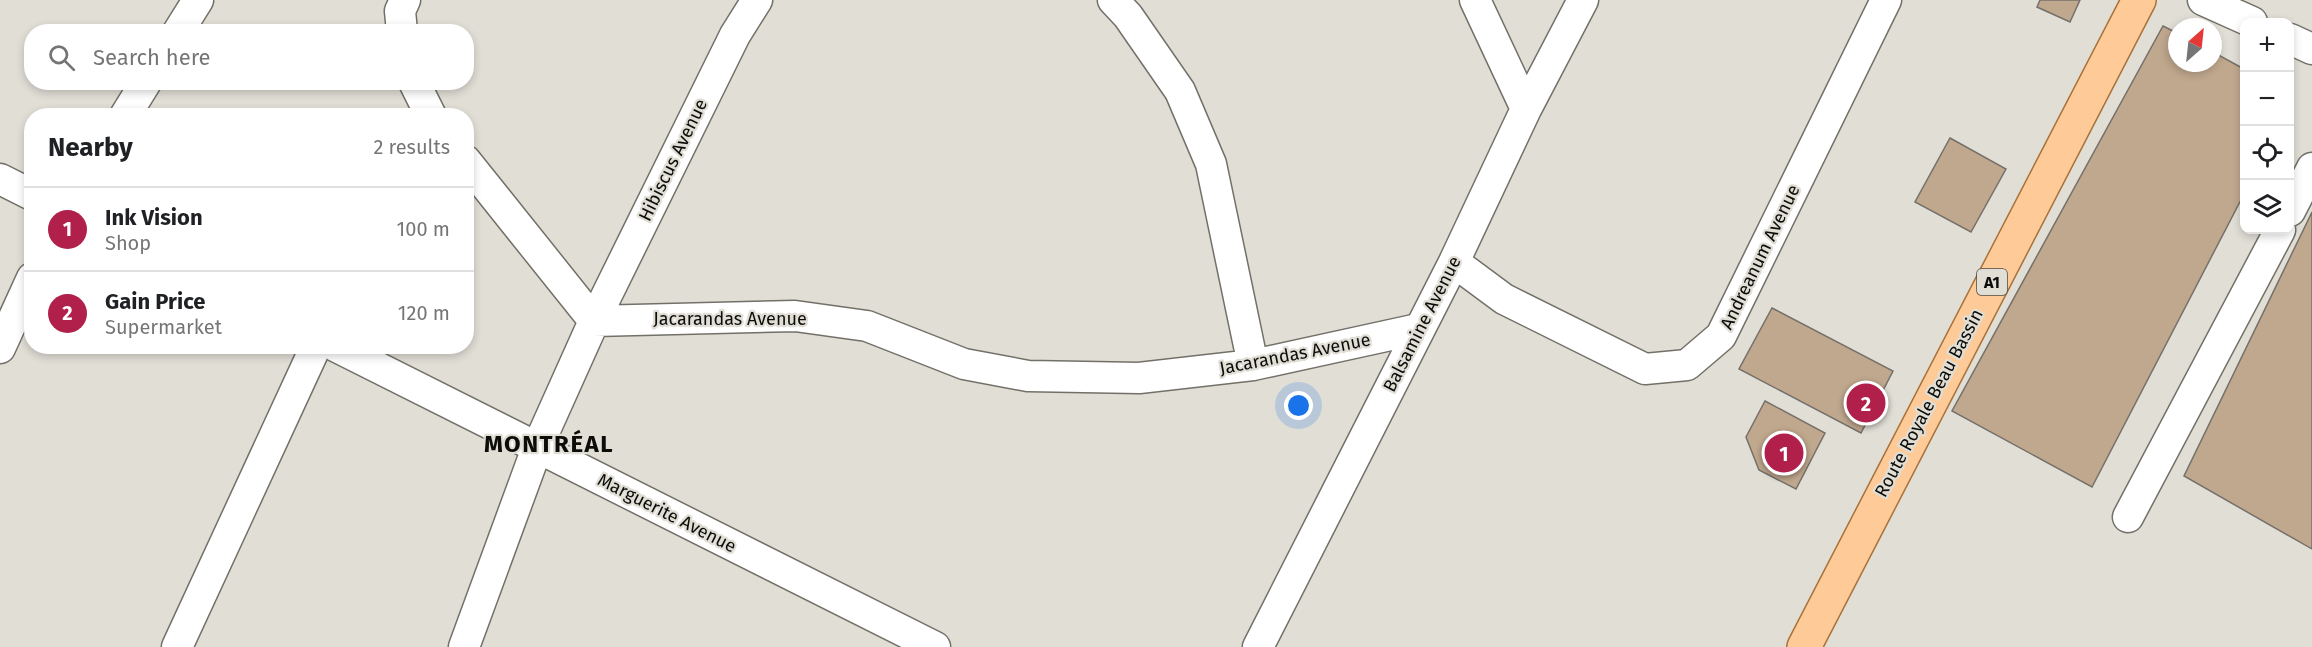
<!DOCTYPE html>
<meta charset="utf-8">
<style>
:root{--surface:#fff;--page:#f2f2f2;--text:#202124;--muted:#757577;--line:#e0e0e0;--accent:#b11f4b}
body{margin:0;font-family:"Fira Sans",sans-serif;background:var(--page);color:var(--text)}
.controls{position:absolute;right:18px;top:18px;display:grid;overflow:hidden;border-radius:12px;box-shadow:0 3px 9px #0003}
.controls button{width:54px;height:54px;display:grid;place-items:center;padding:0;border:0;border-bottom:2px solid var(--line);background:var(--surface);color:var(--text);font:30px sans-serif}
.compass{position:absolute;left:2168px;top:18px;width:54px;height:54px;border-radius:50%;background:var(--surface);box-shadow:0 3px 9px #0003;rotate:27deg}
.you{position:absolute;left:1299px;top:406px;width:21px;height:21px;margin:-15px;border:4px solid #fff;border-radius:50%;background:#1a73e8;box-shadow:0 0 0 9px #1a73e833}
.badge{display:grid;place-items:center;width:39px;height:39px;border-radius:50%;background:var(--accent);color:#fff;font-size:20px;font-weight:700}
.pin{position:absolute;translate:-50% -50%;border:3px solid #fff;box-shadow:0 2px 6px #0006}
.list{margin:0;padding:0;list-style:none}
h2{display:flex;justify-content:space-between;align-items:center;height:78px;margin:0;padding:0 24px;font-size:26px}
h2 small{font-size:20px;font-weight:400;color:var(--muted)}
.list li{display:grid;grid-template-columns:39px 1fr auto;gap:18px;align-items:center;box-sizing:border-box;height:84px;padding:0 24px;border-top:2px solid var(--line)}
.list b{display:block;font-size:22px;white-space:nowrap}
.list p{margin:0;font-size:20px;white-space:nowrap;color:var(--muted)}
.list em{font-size:20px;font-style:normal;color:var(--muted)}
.icon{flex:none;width:33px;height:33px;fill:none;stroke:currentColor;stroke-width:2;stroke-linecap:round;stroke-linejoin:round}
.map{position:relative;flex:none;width:2312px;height:647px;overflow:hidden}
.search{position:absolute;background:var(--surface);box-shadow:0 3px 9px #0003;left:24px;top:24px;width:450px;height:66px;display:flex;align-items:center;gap:15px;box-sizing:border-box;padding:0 21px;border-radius:24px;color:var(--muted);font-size:22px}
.panel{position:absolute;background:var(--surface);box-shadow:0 3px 9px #0003;left:24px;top:108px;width:450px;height:246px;border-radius:24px}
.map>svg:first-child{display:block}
</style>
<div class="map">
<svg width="2312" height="647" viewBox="0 0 2312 647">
<rect width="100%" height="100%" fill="#e0ded5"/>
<!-- building -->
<path fill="#c0a88e" stroke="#76706a" stroke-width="1.5" d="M2040,0H2080L2070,22L2037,7Z
M2163,26L2177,33V63H2213V52L2244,69V194L2092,487L1952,411Z
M1950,138L2006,169L1971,232L1915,202Z
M2312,212V549L2184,476Z
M1772,308L1893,371L1861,433L1739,369Z
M1765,401L1825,433L1796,489L1759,470L1746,437Z"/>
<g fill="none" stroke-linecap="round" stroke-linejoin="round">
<defs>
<path id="minor" d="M1113,0L1128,16L1180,91L1211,164L1253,365
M1475,0L1526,109
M2203,0L2252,22
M178,32L198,0
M402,32L400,11L405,0
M2290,39L2312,49
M414,82L431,116
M125,116L146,82
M466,161L594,321
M0,179L32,195
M2290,211L2312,168
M1454,262L1504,299L1645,369L1687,365L1721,336L1886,0
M594,321L795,316L867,326L964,364L1028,376L1139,378L1253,365L1418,329
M335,346L935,647
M0,348L32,278
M2128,517L2280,230
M177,647L316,346
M464,647L537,448L594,321L735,35L757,0
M1258,647L1454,262L1526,109L1583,0"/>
<path id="primary" d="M1804,647L2139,0"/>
</defs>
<!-- minor casing -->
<use href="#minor" stroke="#727068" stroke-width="33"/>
<!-- primary casing -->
<use href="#primary" stroke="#a97138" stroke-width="36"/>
<!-- minor -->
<use href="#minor" stroke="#fff" stroke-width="30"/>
<!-- primary -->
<use href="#primary" stroke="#feca97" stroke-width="33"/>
</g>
<g text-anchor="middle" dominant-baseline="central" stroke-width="4.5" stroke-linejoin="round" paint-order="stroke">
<!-- shield labels -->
<rect fill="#e0ded5" stroke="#4c4b46" stroke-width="1.5" x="1977" y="269" width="30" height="26" rx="4.5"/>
<g font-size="16" font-weight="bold" fill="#0c0c09">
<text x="1992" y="282">A1</text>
</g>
<!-- street labels -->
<g font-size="18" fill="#0c0c09" stroke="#e0ded5">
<text transform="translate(673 160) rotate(-64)">Hibiscus Avenue</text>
<text transform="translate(1760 257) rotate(-64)">Andreanum Avenue</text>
<text x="730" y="319">Jacarandas Avenue</text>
<text transform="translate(1422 324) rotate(-63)">Balsamine Avenue</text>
<text transform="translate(1295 354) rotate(-11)">Jacarandas Avenue</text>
<text transform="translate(1929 403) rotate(-62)">Route Royale Beau Bassin</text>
<text transform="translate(667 513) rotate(27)">Marguerite Avenue</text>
</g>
<!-- district labels -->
<g font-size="24" font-weight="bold" letter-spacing="1.5" fill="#0c0c09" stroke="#e0ded5">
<text x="549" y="444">MONTRÉAL</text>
</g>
</g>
</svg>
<div class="controls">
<button>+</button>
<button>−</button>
<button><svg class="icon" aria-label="locate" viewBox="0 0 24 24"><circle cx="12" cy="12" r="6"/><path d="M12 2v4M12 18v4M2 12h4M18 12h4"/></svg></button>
<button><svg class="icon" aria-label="layers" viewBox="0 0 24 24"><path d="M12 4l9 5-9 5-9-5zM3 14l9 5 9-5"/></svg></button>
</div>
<svg class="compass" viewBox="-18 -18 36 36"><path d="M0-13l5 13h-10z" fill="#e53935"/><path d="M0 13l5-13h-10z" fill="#757577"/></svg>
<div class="you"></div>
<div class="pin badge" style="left:1784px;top:453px">1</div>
<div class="pin badge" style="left:1866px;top:403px">2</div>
<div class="search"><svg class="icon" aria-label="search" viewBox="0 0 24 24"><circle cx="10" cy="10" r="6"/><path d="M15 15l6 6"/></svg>Search here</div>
<section class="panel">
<h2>Nearby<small>2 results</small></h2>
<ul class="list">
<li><span class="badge">1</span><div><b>Ink Vision</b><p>Shop</p></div><em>100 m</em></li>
<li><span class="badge">2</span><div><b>Gain Price</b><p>Supermarket</p></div><em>120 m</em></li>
</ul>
</section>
</div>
